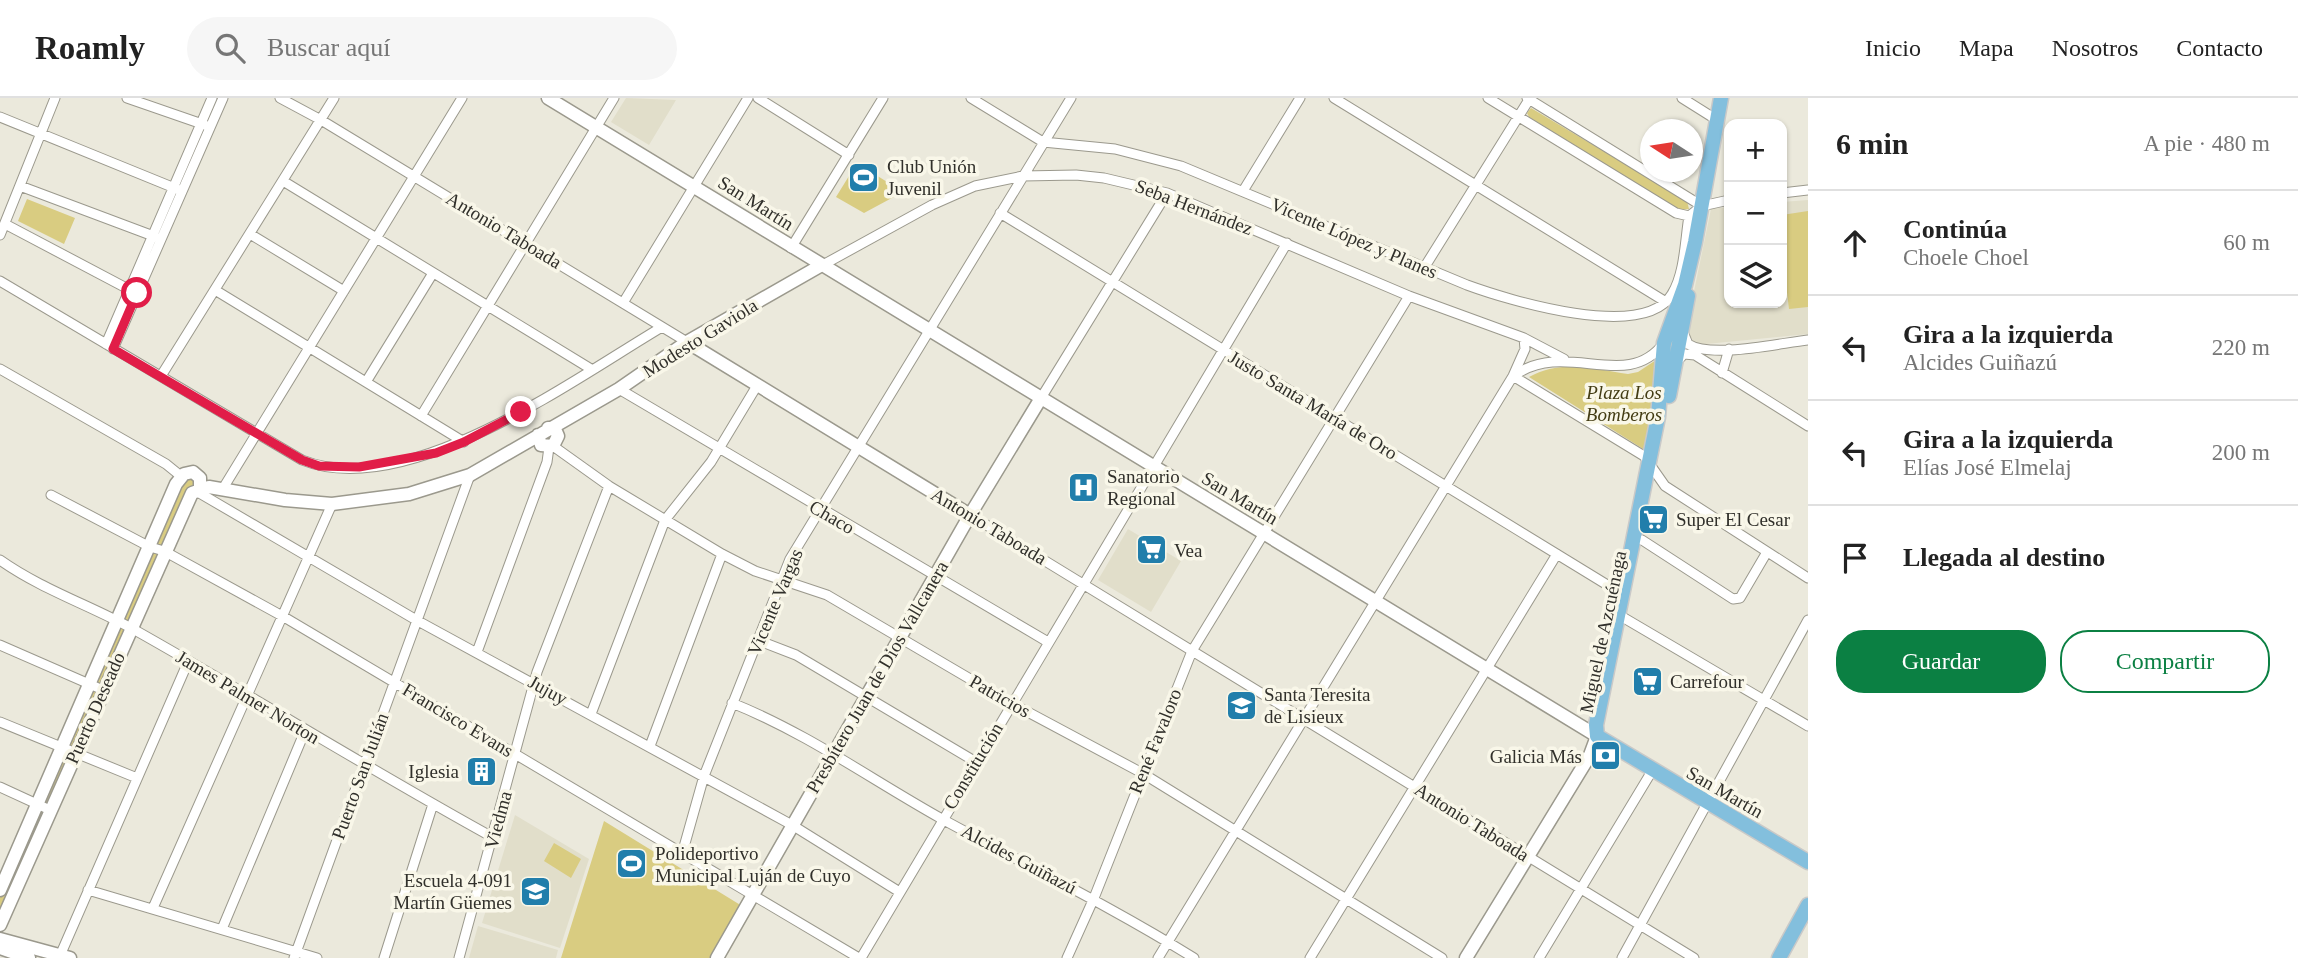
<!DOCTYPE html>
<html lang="es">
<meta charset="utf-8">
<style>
:root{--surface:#fff;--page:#f6f6f6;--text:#222;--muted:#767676;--line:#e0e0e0;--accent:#0b8043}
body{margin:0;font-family:"Times New Roman",serif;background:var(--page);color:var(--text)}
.controls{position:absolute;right:21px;top:21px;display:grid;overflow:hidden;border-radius:14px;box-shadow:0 2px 5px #0004}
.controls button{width:63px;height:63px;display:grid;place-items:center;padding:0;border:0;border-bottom:2px solid var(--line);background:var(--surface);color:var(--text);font:35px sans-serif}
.compass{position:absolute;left:1640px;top:21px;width:63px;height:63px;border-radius:50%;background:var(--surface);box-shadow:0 2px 5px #0004;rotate:282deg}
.stop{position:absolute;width:21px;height:21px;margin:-16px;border:5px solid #e11d48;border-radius:50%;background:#fff}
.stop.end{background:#e11d48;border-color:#fff;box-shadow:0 2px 7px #0008}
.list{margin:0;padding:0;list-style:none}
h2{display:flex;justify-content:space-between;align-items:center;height:91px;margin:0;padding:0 28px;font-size:30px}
h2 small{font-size:23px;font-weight:400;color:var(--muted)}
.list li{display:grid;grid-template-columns:46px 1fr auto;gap:21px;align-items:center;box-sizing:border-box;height:105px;padding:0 28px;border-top:2px solid var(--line)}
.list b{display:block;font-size:26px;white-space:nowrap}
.list p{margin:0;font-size:23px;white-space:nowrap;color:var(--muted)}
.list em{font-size:23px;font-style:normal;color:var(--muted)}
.actions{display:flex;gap:14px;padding:21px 28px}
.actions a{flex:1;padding:16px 0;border:2px solid var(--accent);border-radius:28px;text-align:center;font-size:24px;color:var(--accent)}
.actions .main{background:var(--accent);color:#fff}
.icon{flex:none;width:38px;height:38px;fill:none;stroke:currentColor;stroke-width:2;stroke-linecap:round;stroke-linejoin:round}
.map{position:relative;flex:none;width:1808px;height:860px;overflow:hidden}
header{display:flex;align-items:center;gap:42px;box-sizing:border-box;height:98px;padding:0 35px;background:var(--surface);border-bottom:2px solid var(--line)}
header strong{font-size:33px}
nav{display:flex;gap:38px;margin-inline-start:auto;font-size:24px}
.search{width:490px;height:63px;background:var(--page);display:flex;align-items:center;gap:18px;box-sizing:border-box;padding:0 24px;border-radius:38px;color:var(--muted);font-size:26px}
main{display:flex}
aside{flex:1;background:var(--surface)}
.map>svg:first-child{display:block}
</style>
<header>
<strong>Roamly</strong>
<div class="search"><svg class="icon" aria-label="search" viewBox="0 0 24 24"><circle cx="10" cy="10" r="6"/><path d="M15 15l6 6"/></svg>Buscar aquí</div>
<nav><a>Inicio</a><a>Mapa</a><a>Nosotros</a><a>Contacto</a></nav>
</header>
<main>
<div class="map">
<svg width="1808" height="860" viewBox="0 0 1808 860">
<rect width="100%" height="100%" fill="#ebe9dc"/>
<!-- built -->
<path fill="#e1deca" d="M626,0L676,2L649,47L611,24Z
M1808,102V236L1696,247L1686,232L1711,111L1729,109V205H1782V104Z
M1128,431L1181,463L1151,514L1098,482Z
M515,717L589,761L560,850L482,825Z
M478,828L558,852L556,860H469Z"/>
<!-- green -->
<path fill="#d9cc81" d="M1531,10L1687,103L1689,111L1679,112L1529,19L1527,15Z
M857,65L903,94L864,115L836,99Z
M27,101L75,120L64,146L18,123Z
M1808,113V209L1789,211L1782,152V117Z
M1659,260L1648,354L1529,279C1560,261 1595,271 1628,276L1638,274Z
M181,380H200L0,827V792Z
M604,723L742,808L711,860H561Z
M554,745L581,761L571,780L544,763Z"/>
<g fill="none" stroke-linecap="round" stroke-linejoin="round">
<defs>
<path id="street" d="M127,0L205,27
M280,0L321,22L687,244
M758,0L849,57
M971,0L1043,44L1115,51L1181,68L1467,187C1508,202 1644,244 1672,196C1685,175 1685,142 1689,118
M1334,0L1666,204
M1488,0L1676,115L1689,118L1702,108L1729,102
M1527,0L1702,108
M1682,0L1717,22
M0,19L177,91
M283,83L591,271
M20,88L156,139
M1243,93L1300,0
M1782,95L1808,92
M1000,115L1609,488L1621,503
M5,126L132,193
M250,136L344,193
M0,137L55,0
M791,150L883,0
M821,168L932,107L975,88L1023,78L1076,77L1104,80L1167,95L1409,198L1524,240L1564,261
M1424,170L1530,0
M0,183L302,362C407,404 574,281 662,229
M215,192L464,344
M623,205L748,0
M1683,234L1688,246C1711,261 1780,245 1808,242
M106,246L212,0
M113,251L223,0
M1677,263L1684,256L1695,257L1808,328
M0,271L166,366L182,379
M1722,275L1729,251
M1515,277C1567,241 1626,295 1664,245
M161,278L334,0
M1513,278L1644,358L1665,388L1808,480
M366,284L433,175
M619,291L1048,544
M1041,300L1167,95
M421,318L614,0
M553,348L609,388L722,456L755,473L827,497L1011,605L1142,675L1442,860
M222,392L462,0
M196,393L418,523L792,727L898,793
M51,397L150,449L164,453L284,519L859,860
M970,417L1694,860
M1642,442L1733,501L1740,500L1767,454
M0,462C41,491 89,507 133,531C254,599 372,673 494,740
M1619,517L1808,628
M757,542L796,557L976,664
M0,547L103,592
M477,554L547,364L549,349
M732,605C807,635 872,682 942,721C1026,767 1112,809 1194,860
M591,616L665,422L711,364L758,286
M0,624L137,680
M650,648L722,456
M0,689L50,712
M682,756L704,678L790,461L1071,0
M88,792L317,860
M153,810L332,406
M222,831L305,633
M59,860L188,564
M294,860L470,377
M384,860L433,706
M459,860L537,574L609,388
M861,860L1287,145
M1067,860L1094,800L1192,553L1409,198
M1158,860L1513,278L1525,251L1524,240
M1310,860L1557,456
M1539,860L1652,673
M1622,860L1808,522"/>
<path id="secondary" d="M548,0L1597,638L1590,657L1466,860
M687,244L970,417
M538,337L541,347L553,348L558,338L555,331L548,330
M0,792L176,386L184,376L193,374L200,380V390
M0,827L192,395L209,389L285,402L332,406L409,396L470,377L619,291L687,244L820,168
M0,841L70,860
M0,850L29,860
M717,860L970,417L1041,300"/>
<path id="primary" d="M1669,298L1688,198
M1597,638L1596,627L1658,319L1664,245L1685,187L1695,144L1721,0
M1597,638L1808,764
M1779,860L1808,807"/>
</defs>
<!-- street casing -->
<use href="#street" stroke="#9b998d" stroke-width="11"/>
<!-- secondary casing -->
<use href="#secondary" stroke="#9b998d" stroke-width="15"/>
<!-- primary casing -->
<use href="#primary" stroke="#c9c9c8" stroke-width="17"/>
<!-- street -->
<use href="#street" stroke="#fff" stroke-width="9"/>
<!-- secondary -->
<use href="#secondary" stroke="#fff" stroke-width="12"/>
<!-- primary -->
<use href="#primary" stroke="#83bfdd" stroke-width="14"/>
</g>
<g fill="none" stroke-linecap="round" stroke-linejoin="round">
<!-- route -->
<path stroke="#e11d48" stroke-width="9" d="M137,195L113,251L302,362L319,368L359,369L436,355L464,344L521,314"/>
</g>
<!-- icons -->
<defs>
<symbol id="stadium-square" viewBox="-11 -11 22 22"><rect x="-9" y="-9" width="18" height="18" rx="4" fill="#217eab" stroke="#f9f7e9"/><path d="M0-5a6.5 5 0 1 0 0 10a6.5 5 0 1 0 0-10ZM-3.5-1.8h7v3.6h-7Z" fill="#fff"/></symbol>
<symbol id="hospital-square" viewBox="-11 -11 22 22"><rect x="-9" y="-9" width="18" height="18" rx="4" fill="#217eab" stroke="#f9f7e9"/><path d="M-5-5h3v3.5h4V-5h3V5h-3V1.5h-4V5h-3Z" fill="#fff"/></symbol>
<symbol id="supermarket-square" viewBox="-11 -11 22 22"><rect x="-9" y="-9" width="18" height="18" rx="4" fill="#217eab" stroke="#f9f7e9"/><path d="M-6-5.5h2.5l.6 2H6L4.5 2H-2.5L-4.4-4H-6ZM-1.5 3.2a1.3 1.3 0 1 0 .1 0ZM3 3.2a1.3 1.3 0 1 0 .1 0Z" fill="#fff"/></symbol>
<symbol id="school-square" viewBox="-11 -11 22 22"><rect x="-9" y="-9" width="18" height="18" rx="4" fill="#217eab" stroke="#f9f7e9"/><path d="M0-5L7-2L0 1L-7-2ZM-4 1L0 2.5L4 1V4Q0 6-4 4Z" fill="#fff"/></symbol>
<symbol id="bank-square" viewBox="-11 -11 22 22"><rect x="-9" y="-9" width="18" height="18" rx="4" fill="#217eab" stroke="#f9f7e9"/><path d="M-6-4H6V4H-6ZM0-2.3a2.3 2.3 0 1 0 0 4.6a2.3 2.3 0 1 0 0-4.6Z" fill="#fff"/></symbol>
<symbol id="building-square" viewBox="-11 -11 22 22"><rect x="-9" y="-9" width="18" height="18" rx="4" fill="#217eab" stroke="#f9f7e9"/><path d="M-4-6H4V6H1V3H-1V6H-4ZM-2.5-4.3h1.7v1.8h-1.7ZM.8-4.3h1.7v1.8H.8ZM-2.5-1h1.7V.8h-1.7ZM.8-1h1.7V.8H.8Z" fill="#fff"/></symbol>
</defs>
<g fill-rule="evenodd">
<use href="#stadium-square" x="846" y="62" width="35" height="35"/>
<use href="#hospital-square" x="1066" y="372" width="35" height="35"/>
<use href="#supermarket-square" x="1636" y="404" width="35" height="35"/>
<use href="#supermarket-square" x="1134" y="434" width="35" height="35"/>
<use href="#supermarket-square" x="1630" y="566" width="35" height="35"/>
<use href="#school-square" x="1224" y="590" width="35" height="35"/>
<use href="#bank-square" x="1588" y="640" width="35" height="35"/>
<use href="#building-square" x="464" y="656" width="35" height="35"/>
<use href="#stadium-square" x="614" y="748" width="35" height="35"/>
<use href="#school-square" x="518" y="776" width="35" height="35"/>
</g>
<g text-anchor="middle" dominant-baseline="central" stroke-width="7" stroke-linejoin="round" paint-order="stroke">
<!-- poi labels -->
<g font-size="19" fill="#31302b" stroke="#f9f7e9" text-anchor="start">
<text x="887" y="68">Club Unión<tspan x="887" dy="22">Juvenil</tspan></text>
<text x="1107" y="378">Sanatorio<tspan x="1107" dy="22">Regional</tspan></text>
<text x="1676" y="421">Super El Cesar</text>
<text x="1174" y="452">Vea</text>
<text x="1670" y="583">Carrefour</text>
<text x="1264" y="596">Santa Teresita<tspan x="1264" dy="22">de Lisieux</tspan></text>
<text x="1582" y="658" text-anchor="end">Galicia Más</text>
<text x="459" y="673" text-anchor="end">Iglesia</text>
<text x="655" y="755">Polideportivo<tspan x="655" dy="22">Municipal Luján de Cuyo</tspan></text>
<text x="512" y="782" text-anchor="end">Escuela 4-091<tspan x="512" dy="22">Martín Güemes</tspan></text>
</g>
<!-- street labels -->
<g font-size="19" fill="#31302b" stroke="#f9f7e9">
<text transform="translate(756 105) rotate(32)">San Martín</text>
<text transform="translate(1194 109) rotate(21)">Seba Hernández</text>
<text transform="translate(504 132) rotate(31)">Antonio Taboada</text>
<text transform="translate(1354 140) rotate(23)">Vicente López y Planes</text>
<text transform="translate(700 240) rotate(-32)">Modesto Gaviola</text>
<text transform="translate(1313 307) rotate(31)">Justo Santa María de Oro</text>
<text transform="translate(1240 400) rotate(31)">San Martín</text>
<text transform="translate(832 419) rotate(30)">Chaco</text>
<text transform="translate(989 428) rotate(31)">Antonio Taboada</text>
<text transform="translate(775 504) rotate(-67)">Vicente Vargas</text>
<text transform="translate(1603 534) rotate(-78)">Miguel de Azcuénaga</text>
<text transform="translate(877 579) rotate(-60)">Presbítero Juan de Dios Vallcanera</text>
<text transform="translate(548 592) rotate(29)">Jujuy</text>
<text transform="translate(1000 598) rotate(30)">Patricios</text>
<text transform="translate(248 599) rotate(31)">James Palmer Norton</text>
<text transform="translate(95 610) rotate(-66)">Puerto Deseado</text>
<text transform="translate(458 622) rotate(31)">Francisco Evans</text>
<text transform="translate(1155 643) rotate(-68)">René Favaloro</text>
<text transform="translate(973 668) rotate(-59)">Constitución</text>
<text transform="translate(360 678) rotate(-70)">Puerto San Julián</text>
<text transform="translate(1725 694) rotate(30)">San Martín</text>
<text transform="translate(498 722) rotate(-75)">Viedma</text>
<text transform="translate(1472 724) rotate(32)">Antonio Taboada</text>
<text transform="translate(1019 761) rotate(28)">Alcides Guiñazú</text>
</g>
<!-- park labels -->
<g font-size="19" font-style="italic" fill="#433c14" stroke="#f9f7e9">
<text x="1624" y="294">Plaza Los<tspan x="1624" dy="22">Bomberos</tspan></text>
</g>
</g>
</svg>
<div class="controls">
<button>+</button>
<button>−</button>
<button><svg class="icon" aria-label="layers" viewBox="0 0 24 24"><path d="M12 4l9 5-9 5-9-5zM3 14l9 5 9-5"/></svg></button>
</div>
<svg class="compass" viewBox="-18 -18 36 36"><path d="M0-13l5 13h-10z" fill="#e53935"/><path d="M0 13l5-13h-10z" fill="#767676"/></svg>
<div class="stop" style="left:137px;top:195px"></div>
<div class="stop end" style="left:521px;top:314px"></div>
</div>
<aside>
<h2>6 min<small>A pie · 480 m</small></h2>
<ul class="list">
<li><svg class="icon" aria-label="ahead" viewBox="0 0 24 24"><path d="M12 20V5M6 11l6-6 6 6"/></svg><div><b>Continúa</b><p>Choele Choel</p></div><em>60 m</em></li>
<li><svg class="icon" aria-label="left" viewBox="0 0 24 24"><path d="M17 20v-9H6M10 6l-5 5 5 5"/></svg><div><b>Gira a la izquierda</b><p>Alcides Guiñazú</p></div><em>220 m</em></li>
<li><svg class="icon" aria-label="left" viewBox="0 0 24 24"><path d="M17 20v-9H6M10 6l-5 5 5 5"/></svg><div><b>Gira a la izquierda</b><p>Elías José Elmelaj</p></div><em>200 m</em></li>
<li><svg class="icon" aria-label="arrive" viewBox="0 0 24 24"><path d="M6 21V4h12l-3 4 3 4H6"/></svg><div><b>Llegada al destino</b></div></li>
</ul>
<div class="actions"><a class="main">Guardar</a><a>Compartir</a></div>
</aside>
</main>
